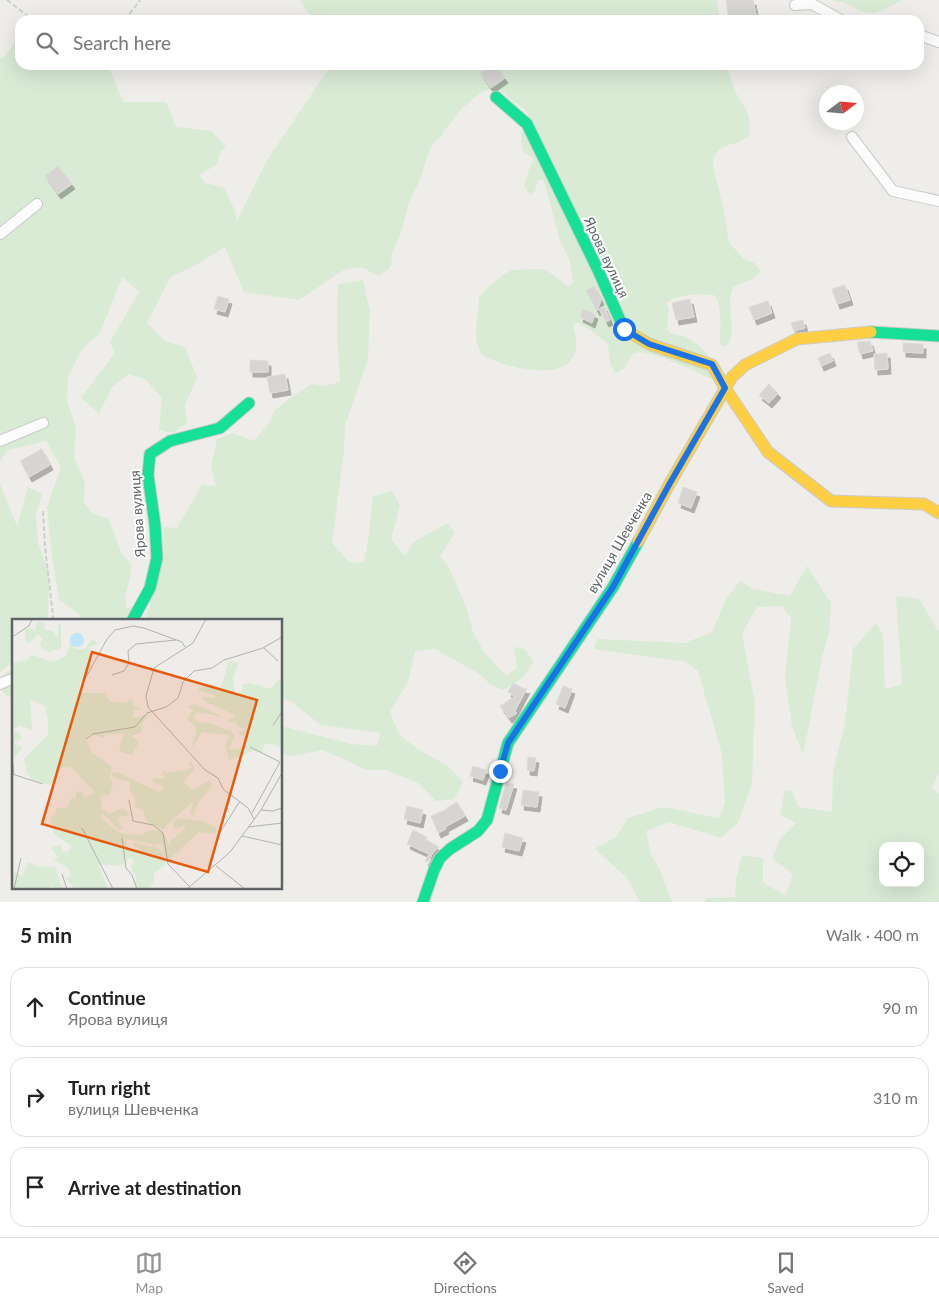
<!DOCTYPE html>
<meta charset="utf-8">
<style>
:root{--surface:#fff;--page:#f2f2f2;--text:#222;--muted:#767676;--line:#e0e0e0;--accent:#919394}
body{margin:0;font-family:Lato,sans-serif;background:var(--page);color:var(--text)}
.controls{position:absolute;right:15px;bottom:15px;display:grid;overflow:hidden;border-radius:10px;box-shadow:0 5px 20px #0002}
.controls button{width:45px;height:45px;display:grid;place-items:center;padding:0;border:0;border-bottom:1px solid var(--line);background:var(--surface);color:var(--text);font:25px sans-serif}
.compass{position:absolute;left:819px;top:85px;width:45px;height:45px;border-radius:50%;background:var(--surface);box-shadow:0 5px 20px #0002;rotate:74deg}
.stop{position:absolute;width:15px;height:15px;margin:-11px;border:4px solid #1a73e8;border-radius:50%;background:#fff}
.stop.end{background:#1a73e8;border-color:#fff;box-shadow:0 1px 5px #0008}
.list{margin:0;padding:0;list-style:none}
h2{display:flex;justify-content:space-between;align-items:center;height:65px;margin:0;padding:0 20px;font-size:21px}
h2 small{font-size:16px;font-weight:400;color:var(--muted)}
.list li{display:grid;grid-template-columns:32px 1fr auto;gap:15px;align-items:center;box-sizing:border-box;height:80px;margin:0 10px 10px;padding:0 10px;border:1px solid var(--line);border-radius:15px}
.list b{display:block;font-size:19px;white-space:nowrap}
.list p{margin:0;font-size:16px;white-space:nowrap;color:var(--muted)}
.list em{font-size:16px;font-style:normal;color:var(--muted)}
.icon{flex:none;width:28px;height:28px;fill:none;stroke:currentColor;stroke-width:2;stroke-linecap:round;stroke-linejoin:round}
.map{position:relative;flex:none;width:939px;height:902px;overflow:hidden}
.search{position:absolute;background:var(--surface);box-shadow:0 5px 20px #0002;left:15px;right:15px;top:15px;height:55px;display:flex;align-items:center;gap:12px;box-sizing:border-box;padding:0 18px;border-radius:15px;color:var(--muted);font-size:19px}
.sheet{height:335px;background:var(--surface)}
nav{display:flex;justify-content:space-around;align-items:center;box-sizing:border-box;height:70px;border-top:1px solid var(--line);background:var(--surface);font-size:14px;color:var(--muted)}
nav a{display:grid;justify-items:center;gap:2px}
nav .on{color:var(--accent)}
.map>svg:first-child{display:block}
</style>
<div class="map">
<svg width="939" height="902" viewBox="0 0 939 902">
<defs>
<filter id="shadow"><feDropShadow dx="3" dy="5" stdDeviation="0" flood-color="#0004"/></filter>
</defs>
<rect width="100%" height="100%" fill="#efede9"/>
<!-- green -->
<path fill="#d9ead5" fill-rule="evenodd" d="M300,0H717L719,20H313Z
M832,0H902C894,4 880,14 870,13C864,13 857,9 851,6C846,2 838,2 832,0Z
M20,36V65H108L123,102H166L176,127L211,131L226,146L220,152L217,164L200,175L204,183L224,187L235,211L237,221L266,162L331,65H726C730,75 733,86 737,95C747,112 752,114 749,136L739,142L728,145L719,150L713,159L714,170L724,211L727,233L730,244L744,259L754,263L761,271L753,279L733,287C732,291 730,295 730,299C729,312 737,339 725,347L720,344C720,331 723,304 714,295C698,294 679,293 666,303L669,308L667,329L670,333L686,337L695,343L708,354L710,364L714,374L711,379C699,373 646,348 635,353C629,356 629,362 626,366C624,369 619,371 616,373C608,365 610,354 608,344L590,330L576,322L573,327C575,334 577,342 576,350C576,354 573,356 571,360C555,381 499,366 481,354L477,343L476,332L479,298L482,293L499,278L508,272L513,270L541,269L546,270L568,286L573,283L570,261L560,240L545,185L543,180H538L535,191L531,195L527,191L524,186C527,177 528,168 534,160V158L524,152C523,147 520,141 521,136C522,128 532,124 528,114C523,104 509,103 505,93L488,90L483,91L462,108L449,125L442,133L443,135L434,142L429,151L419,182L409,202L401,233L392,254L391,265L389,269L380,275L374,274L364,268H353L342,271L299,300L244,292L225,247L199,263L170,278L147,323L165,341L185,347L197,377L185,405L187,423L172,433L159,430L162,398L146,380L129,374L112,387L99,413L81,398L115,353L110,342L139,292L122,277L100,333L82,349L68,376L67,400L76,428L74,457L85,483L84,503L93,514L108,518L122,554L132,566L125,599L127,609L138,604L132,621H81L80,615L59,600L52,557L47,507L61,467L46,441L8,450L0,461V58L5,56Z
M363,280L370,312L368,359L345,425L344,451L332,543L350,563L364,562L369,533L373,496L392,491L400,505L391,539L405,556L413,542L448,523L455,533L440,556L449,567L466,607L473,632L484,652L506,676L517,668L514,647L525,649L533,662C524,679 519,681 502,690L490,684L478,673L435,649L415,651L408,682L390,711L398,733L416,748L448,766L463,782L454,799L436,801L418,783L386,770H367L323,750L291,756L281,754V726L351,744L377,746L381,733L321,725L290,701L281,698V621H145L162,559L164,527L177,528L202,485L216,486L211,467L217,439L233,433L254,441L270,422L274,411L293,396L312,384L324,386L340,382L337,330L338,284Z
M0,484L17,526L28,487L42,494L36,514L38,543L49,573L48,616L46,621H14V661L0,672Z
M807,566L831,603L829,633L822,657L803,755L792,726L785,678L791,619L782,606L757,607L742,633L755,704L752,783L738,823L721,838L669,822L646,831L651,855L659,868L672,902H640L627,878L595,849L616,837L628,818L663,807L719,818L725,803L722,754L698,671L686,662L594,649L597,639L685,643L712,632L726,599L741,580L752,589L790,596Z
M896,596L919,599L939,632V772L932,788L939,794V902H705L707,898L735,897L736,880L742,855L763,858V882L786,896L793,874L772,859L780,839L796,823L780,814L785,789L792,791L798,807L832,812L833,772L845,724L853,649L876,623L883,635L885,689L902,684ZM883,846H920V883H883Z
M14,667V699C1,692 0,692 0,677Z"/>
<!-- building -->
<path fill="#d6d5d3" stroke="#dedcd8" filter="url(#shadow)" d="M726,0H753L756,15L729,20Z
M492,65H495L505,78L491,88L480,73Z
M58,166L72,184L58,194L45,176Z
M845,285L850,300L837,304L832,289Z
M594,286L601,300L597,311L586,290Z
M218,296L229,299L225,312L214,309Z
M690,299L694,317L676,320L672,303Z
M768,301L772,313L754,320L749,307Z
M604,306L610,320L606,322L599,309Z
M583,309L595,314L592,323L580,317Z
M803,320L805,328L794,331L791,323Z
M870,341L873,351L860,354L857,342Z
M903,343L923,344V353L903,352Z
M830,353L833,361L821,366L818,358Z
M887,353L888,369L875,370L874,354Z
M250,360L268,361V372H250Z
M285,374L288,390L270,393L267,377Z
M769,384L778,393L769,403L759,395Z
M42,449L50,465L29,477L20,461Z
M683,487L697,492L691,508L678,503Z
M513,683L525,689L527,688L515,711L517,713L509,718L500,706L515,696L508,692Z
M563,686L572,689L565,708L556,704Z
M528,757L536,758L534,771L527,770Z
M473,766L486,770L483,780L470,776Z
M506,783L514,784L506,810L499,808Z
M523,790L539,792L537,807L521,805Z
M457,802L465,816L445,827L446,829L438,833L431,816L447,809V808Z
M407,806L423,810L420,823L404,819Z
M413,830L428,838L425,839L439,847L432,854L428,862L425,861L429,854L407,844Z
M505,833L523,838L519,851L502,847Z"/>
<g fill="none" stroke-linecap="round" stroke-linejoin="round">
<defs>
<path id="street" d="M795,5L812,4L841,20
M919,35L939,42
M852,137L893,191L939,201
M0,234L37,204
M0,441L43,423
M0,684L14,678"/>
<path id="fast" d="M496,97L527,124L598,270L624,329L627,331
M871,332L939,336
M132,621L150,588L157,558L155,525L148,475L150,454L170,441L220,428L249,403
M423,902L434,870L440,858L450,849L478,831L487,820L508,743L613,587L638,542"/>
<path id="slow" d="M627,331L649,344L712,365L725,388L768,452L831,501L924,504L939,513
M638,542L670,483L732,377L745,365L797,339L871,332"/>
</defs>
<!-- street casing -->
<use href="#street" stroke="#cacaca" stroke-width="12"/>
<!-- fast casing -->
<use href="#fast" stroke="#cbcbcb" stroke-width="13"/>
<!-- slow casing -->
<use href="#slow" stroke="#cbcbcb" stroke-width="13"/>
<!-- path -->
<path stroke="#cbd0cb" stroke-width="2" stroke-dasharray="5 2.5" stroke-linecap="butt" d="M7,0L33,20
M125,20L140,0
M43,511L45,547L53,616L51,621"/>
<!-- street -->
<use href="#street" stroke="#fdfcfc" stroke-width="10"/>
<!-- fast -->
<use href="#fast" stroke="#16e098" stroke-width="11"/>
<!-- slow -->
<use href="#slow" stroke="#ffcf43" stroke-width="11"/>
</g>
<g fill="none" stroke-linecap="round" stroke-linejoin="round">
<!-- route -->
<path stroke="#1a73e8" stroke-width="6" d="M500,771L508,743L613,587L670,483L725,388L712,364L649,344L624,329"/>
</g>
<g text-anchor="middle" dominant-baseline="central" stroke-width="4" stroke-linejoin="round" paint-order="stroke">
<!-- street labels -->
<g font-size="14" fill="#5e6367" stroke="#fff">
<text transform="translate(607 257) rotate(65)">Ярова вулиця</text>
<text transform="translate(137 514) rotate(-94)">Ярова вулиця</text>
<text transform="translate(619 542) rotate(-60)">вулиця Шевченка</text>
</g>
</g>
<!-- overview -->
<g transform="translate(12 619)">
<rect width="270" height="270" fill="#efede9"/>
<path d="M26,3H32L33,11L41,12L46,20V7L49,5V29L36,33L30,30L28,24L31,20L26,16L17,24L14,23L13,11L19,9L22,13ZM56,19L63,30H73L80,20L86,24L77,29L79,47L68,64L67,74H92L99,83L113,84L120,80L121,86L132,91L122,90L121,99L137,95L129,106L131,112L120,117L127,123L120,136L110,133L107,129L112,115H93L92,119L79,115L74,118L79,133L100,148L98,157L101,166L97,176L88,177L90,189L97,195L110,189L119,196L108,198L106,201L111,209L107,211L91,195L88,198L107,214L127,216L141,211L151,213L158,228V222L173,210V206L162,210L161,203L167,199L193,203L205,210L203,215L187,213L155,242L149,223L143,226L114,220L116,231L127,230L121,226L123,224L146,229L150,233L155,244L142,254V264L136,270H127L123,265L125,258L119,250L122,240L117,239L108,247L86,245L96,270H63L53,259L59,257L56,249L42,241L46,238L39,229L49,226L50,232L55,233L60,227L42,215L38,200L46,189L56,188L58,180H63L65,173L69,172L73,178L83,173L58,147L46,150L39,166L20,161L15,154L12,140L36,116V101L33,87L18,81L20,111L8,106L0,111V44L15,41L20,36L41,43L54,37L58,25ZM217,42L227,43L221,59L223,76L230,72L231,66L238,64L259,70L266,61L270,62V129L256,124L251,127V134L241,132L217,141L213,126L218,116L190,113L179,130L184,114V108L175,100L181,92L176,87L184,85L211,98L185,93L181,98L185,103L199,104L220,113L222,117L217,131L233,129V118L226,114L235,108L228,109L223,103H216L223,96L194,83L190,78L203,79V76L186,72L188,68L200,65L209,68ZM7,113L10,119L3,122V125L11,129L0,140V114ZM179,142L183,149L171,163L181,171L198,161L200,167L185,185L181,198L178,193L185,174L180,184L154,206L152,211L135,203L131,191L122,188L124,182L118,172V163L100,158L101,153L107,154L147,173L152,168L141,163V159L153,160L150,151L155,154L175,151L181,148L176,145ZM16,243L27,248L43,247L50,270H43L40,266L37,270H0V251L10,257Z" fill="#d9ead5"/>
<path d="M58 21a7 7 0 1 1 14 0a7 7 0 1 1-14 0Z" fill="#bee5f8"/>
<path fill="none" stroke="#b1b2b1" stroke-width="1" d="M194,0L181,24L142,49L134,77L136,88L193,151L206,159L211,170L236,189L242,200M0,18L17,7L20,0M252,29L266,42M100,56L112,52L117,44L116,32L124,25L164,21M73,60L95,20L103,11L121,7L132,9L170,23L173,28M261,106L270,93M74,120L81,115L123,108L135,94L154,88L166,79L171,63L182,52L200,49L212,41L251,29L270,18M238,128L268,143L240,194M0,137L2,156M0,155L31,165M117,181L121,202L141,206L151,214L156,245L178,268M249,191L261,192L270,189M236,208L270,204M70,209L101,270M209,212L228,182M230,217L270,226M110,219L114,249L120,256L125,270M204,247L233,270M50,255L55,270M2,270L9,239M175,270L218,233L249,191L270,154"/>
<path fill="#e8590c" fill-opacity="0.15" stroke="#e8590c" stroke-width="2.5" d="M80,33L245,81L196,253L30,205Z"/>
<rect width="270" height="270" fill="none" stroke="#5e6367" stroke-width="2.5"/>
</g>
</svg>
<div class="controls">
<button><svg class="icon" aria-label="locate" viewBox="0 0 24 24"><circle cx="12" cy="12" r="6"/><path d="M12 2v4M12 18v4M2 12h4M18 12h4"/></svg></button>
</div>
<svg class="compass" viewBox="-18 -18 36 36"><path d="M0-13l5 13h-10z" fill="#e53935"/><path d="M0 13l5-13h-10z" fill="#767676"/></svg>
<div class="stop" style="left:624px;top:329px"></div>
<div class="stop end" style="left:500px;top:771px"></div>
<div class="search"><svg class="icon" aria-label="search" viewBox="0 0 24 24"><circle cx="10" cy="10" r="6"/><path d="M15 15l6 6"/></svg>Search here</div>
</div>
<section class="sheet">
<h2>5 min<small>Walk · 400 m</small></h2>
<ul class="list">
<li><svg class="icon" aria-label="ahead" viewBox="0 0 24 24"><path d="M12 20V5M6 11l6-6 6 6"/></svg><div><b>Continue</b><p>Ярова вулиця</p></div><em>90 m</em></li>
<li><svg class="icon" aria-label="right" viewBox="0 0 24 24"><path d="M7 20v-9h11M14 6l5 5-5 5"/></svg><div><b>Turn right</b><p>вулиця Шевченка</p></div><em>310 m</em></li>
<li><svg class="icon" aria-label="arrive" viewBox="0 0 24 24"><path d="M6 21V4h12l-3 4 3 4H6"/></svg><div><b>Arrive at destination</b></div></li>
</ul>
</section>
<nav>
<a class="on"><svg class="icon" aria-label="map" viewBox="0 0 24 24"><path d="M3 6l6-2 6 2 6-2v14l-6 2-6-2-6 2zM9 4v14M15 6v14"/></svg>Map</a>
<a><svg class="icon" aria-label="directions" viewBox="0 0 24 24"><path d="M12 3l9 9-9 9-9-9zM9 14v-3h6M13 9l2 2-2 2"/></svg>Directions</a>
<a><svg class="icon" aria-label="saved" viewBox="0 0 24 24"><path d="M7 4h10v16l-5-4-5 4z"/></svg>Saved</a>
</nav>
